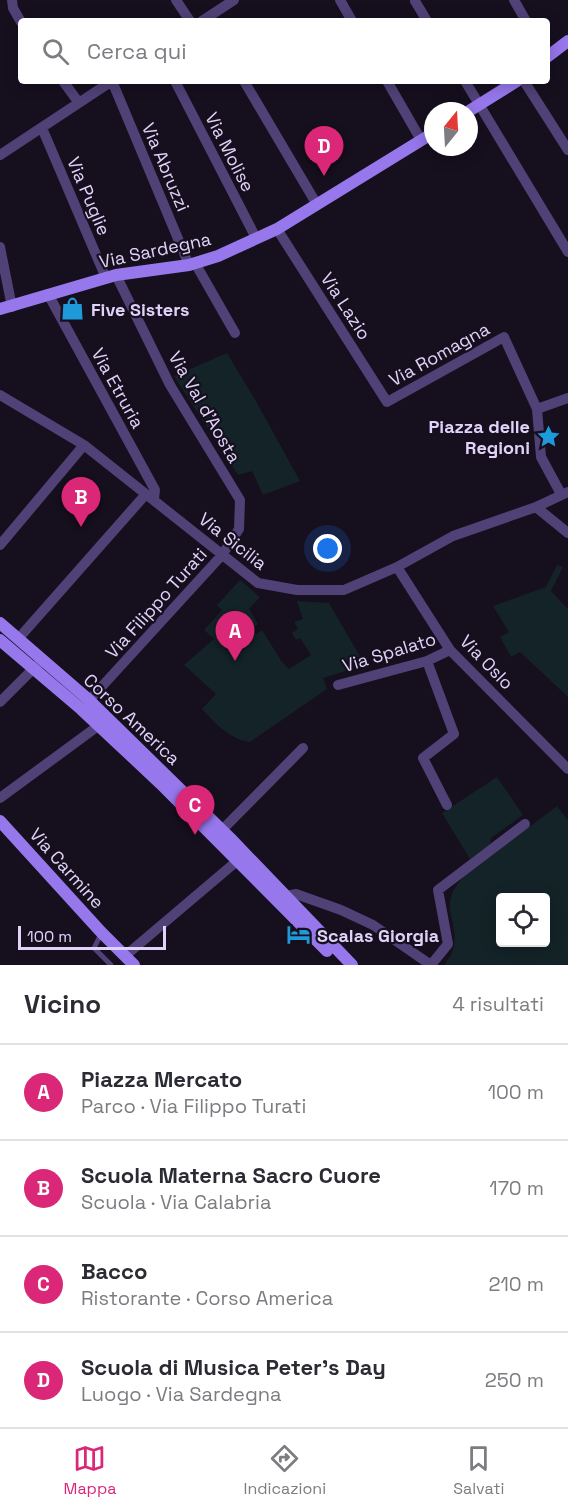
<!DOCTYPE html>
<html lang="it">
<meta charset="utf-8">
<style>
:root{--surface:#fff;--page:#f7f7f7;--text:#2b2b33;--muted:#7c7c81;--line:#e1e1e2;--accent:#db2777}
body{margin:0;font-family:"Space Grotesk",sans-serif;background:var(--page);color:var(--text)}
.controls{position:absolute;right:18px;bottom:18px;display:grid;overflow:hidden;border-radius:6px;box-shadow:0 3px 15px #0003}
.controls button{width:54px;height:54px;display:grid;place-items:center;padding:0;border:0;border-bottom:2px solid var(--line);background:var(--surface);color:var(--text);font:30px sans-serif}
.compass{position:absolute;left:424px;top:102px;width:54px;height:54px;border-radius:50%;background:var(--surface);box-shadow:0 3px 15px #0003;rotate:18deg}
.scale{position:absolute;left:18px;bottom:15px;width:148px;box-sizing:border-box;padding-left:6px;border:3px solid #e0d3f9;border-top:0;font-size:16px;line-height:21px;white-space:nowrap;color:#e0d3f9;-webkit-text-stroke:4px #160f1e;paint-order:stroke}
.you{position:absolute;left:328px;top:549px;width:21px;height:21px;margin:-15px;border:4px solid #fff;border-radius:50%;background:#1a73e8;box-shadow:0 0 0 9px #1a73e833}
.badge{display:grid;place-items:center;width:39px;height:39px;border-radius:50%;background:var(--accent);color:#fff;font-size:20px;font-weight:700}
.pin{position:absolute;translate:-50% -50px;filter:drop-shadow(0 2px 3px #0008)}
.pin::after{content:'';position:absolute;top:32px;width:21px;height:18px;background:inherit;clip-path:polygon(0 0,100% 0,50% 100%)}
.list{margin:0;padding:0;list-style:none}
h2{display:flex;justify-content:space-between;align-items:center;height:78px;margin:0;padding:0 24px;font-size:26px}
h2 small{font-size:20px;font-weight:400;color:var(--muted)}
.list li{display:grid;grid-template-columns:39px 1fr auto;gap:18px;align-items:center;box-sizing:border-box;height:96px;padding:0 24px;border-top:2px solid var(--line)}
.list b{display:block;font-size:22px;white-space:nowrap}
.list p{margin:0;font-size:20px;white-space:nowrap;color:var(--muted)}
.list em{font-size:20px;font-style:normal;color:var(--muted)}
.icon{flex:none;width:33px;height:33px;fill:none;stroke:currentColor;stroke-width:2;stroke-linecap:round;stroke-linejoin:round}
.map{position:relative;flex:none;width:568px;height:965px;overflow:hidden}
.search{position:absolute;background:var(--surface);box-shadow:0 3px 15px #0003;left:18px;right:18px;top:18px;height:66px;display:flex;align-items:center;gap:15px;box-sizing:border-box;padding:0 21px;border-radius:6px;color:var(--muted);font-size:22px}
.sheet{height:462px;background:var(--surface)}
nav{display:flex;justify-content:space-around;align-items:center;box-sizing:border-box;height:84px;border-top:2px solid var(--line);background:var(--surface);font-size:16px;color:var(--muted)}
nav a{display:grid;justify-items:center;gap:3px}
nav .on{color:var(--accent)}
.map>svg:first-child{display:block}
</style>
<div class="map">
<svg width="568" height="965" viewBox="0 0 568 965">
<rect width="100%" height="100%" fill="#160f1e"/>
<!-- green -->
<path fill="#132327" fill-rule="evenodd" d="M227,353L257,403L300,481L263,495L252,471L238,475L174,376Z
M557,565L563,567L551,591L568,609V697L520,652L511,657L500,637L509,632L493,606L546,587Z
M240,580L260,597L249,609L258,624L252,629L256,634L262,630L282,662L289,669L311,655L300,638L296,640L292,633L298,629L294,622L303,619L297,601L329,603L365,665L323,678L327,689L250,742C229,739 216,724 202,709L216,694L184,665L214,639L204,630L222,610L217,605Z
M497,777L523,815L491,838L490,844L470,859L442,813Z
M557,806L568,820V965H445C446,961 452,955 453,949C461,920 435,907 464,876ZM500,898H546V942H500Z"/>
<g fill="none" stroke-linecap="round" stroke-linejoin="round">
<!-- lane -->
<path stroke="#504177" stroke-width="5" d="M101,934L94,948L111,965"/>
<!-- street -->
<path stroke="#504177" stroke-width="10" d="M12,0L13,8L21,22
M176,0L190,21
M340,0L352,21
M514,0L526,21
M415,1L427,21
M202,21L234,0
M63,81L79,103
M112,81L189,265
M175,81L256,238
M244,81L316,203
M387,81L421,140
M465,81L568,252
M524,81L568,150
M42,128L106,278
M0,155L112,81
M277,229L387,402L504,337L537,409L541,457L561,494
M0,247L12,307
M195,263L235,333
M48,294L155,490L154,499
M0,395L84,445L258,583L297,590H344L397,567L453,536L536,507L568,492
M537,409L568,398
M536,507L568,533
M0,545L84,445
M397,567L450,650L568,769
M18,639L146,494
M427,661L454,734L423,758L447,805
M338,685L427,661L450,650
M0,702L38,664
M84,706L222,555L239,529L240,500L170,385L116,275
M0,798L98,726
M222,830L303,748
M282,901L286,896L296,894L341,910L373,925L431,965
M125,956L237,861
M431,965L448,944L438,890L525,824"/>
<!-- secondary -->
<path stroke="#9677ec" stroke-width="12" d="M547,57L568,41
M469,111L517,81
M0,309L116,275L189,265L218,256L277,229L433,133
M0,623L89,700L230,838L352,965
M0,640L81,709L161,784L327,951
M0,821L101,932L134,965"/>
</g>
<!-- icons -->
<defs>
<symbol id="shop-bare" viewBox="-9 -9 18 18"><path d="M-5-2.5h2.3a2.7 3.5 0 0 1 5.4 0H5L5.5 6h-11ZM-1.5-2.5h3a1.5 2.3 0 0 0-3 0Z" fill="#1e99da" stroke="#160f1e" stroke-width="2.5" paint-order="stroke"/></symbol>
<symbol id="sight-bare" viewBox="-9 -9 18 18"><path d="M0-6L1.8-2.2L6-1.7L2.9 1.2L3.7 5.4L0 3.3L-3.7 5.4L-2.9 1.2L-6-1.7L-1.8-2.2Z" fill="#1e99da" stroke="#160f1e" stroke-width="2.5" paint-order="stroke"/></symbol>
<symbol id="hotel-bare" viewBox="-9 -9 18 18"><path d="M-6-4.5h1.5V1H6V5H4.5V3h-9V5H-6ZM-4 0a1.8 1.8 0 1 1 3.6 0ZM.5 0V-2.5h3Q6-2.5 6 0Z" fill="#1e99da" stroke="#160f1e" stroke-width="2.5" paint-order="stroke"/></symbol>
</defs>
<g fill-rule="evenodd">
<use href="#shop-bare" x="56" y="292" width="33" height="33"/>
<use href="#sight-bare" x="532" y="420" width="33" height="33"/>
<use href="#hotel-bare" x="282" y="918" width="33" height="33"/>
</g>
<g text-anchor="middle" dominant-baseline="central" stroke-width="4.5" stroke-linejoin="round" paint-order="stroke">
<!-- street labels -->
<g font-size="18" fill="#e0d3f9" stroke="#160f1e">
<text transform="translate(230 152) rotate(63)">Via Molise</text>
<text transform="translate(166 167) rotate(67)">Via Abruzzi</text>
<text transform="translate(89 196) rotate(67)">Via Puglie</text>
<text transform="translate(155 250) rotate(-12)">Via Sardegna</text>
<text transform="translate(346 306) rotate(57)">Via Lazio</text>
<text transform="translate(439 354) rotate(-29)">Via Romagna</text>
<text transform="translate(118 388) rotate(61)">Via Etruria</text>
<text transform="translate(205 407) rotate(60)">Via Val d'Aosta</text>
<text transform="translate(233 541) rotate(38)">Via Sicilia</text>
<text transform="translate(156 603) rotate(-48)">Via Filippo Turati</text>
<text transform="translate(389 652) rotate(-17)">Via Spalato</text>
<text transform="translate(487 662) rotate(46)">Via Oslo</text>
<text transform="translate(132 719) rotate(43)">Corso America</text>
<text transform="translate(67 868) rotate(48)">Via Carmine</text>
</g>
<!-- poi labels -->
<g font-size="18" font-weight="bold" fill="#e0d3f9" stroke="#160f1e" text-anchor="start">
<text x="91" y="309">Five Sisters</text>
<text x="530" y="426" text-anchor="end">Piazza delle<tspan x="530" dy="21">Regioni</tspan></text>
<text x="317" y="935">Scalas Giorgia</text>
</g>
</g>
</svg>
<div class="controls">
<button><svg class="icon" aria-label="locate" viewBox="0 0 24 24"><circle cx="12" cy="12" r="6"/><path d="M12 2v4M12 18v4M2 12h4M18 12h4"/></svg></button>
</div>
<svg class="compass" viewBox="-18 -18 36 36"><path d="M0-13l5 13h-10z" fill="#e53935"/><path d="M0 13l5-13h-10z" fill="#7c7c81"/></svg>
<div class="scale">100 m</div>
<div class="you"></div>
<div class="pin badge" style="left:235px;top:661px">A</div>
<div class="pin badge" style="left:81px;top:527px">B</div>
<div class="pin badge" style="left:195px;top:835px">C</div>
<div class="pin badge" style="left:324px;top:176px">D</div>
<div class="search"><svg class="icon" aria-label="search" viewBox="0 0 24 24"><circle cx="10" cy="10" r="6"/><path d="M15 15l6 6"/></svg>Cerca qui</div>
</div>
<section class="sheet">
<h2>Vicino<small>4 risultati</small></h2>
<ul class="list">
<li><span class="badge">A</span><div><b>Piazza Mercato</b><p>Parco · Via Filippo Turati</p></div><em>100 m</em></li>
<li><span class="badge">B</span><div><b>Scuola Materna Sacro Cuore</b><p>Scuola · Via Calabria</p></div><em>170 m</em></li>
<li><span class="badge">C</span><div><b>Bacco</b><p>Ristorante · Corso America</p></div><em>210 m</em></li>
<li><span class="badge">D</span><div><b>Scuola di Musica Peter's Day</b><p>Luogo · Via Sardegna</p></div><em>250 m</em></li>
</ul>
</section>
<nav>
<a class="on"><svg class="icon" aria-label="map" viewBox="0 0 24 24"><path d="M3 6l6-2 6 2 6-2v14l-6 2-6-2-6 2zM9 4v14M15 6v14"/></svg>Mappa</a>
<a><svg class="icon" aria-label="directions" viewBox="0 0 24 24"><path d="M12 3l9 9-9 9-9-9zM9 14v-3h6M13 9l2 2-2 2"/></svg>Indicazioni</a>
<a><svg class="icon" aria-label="saved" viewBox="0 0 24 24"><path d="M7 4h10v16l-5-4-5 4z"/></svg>Salvati</a>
</nav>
